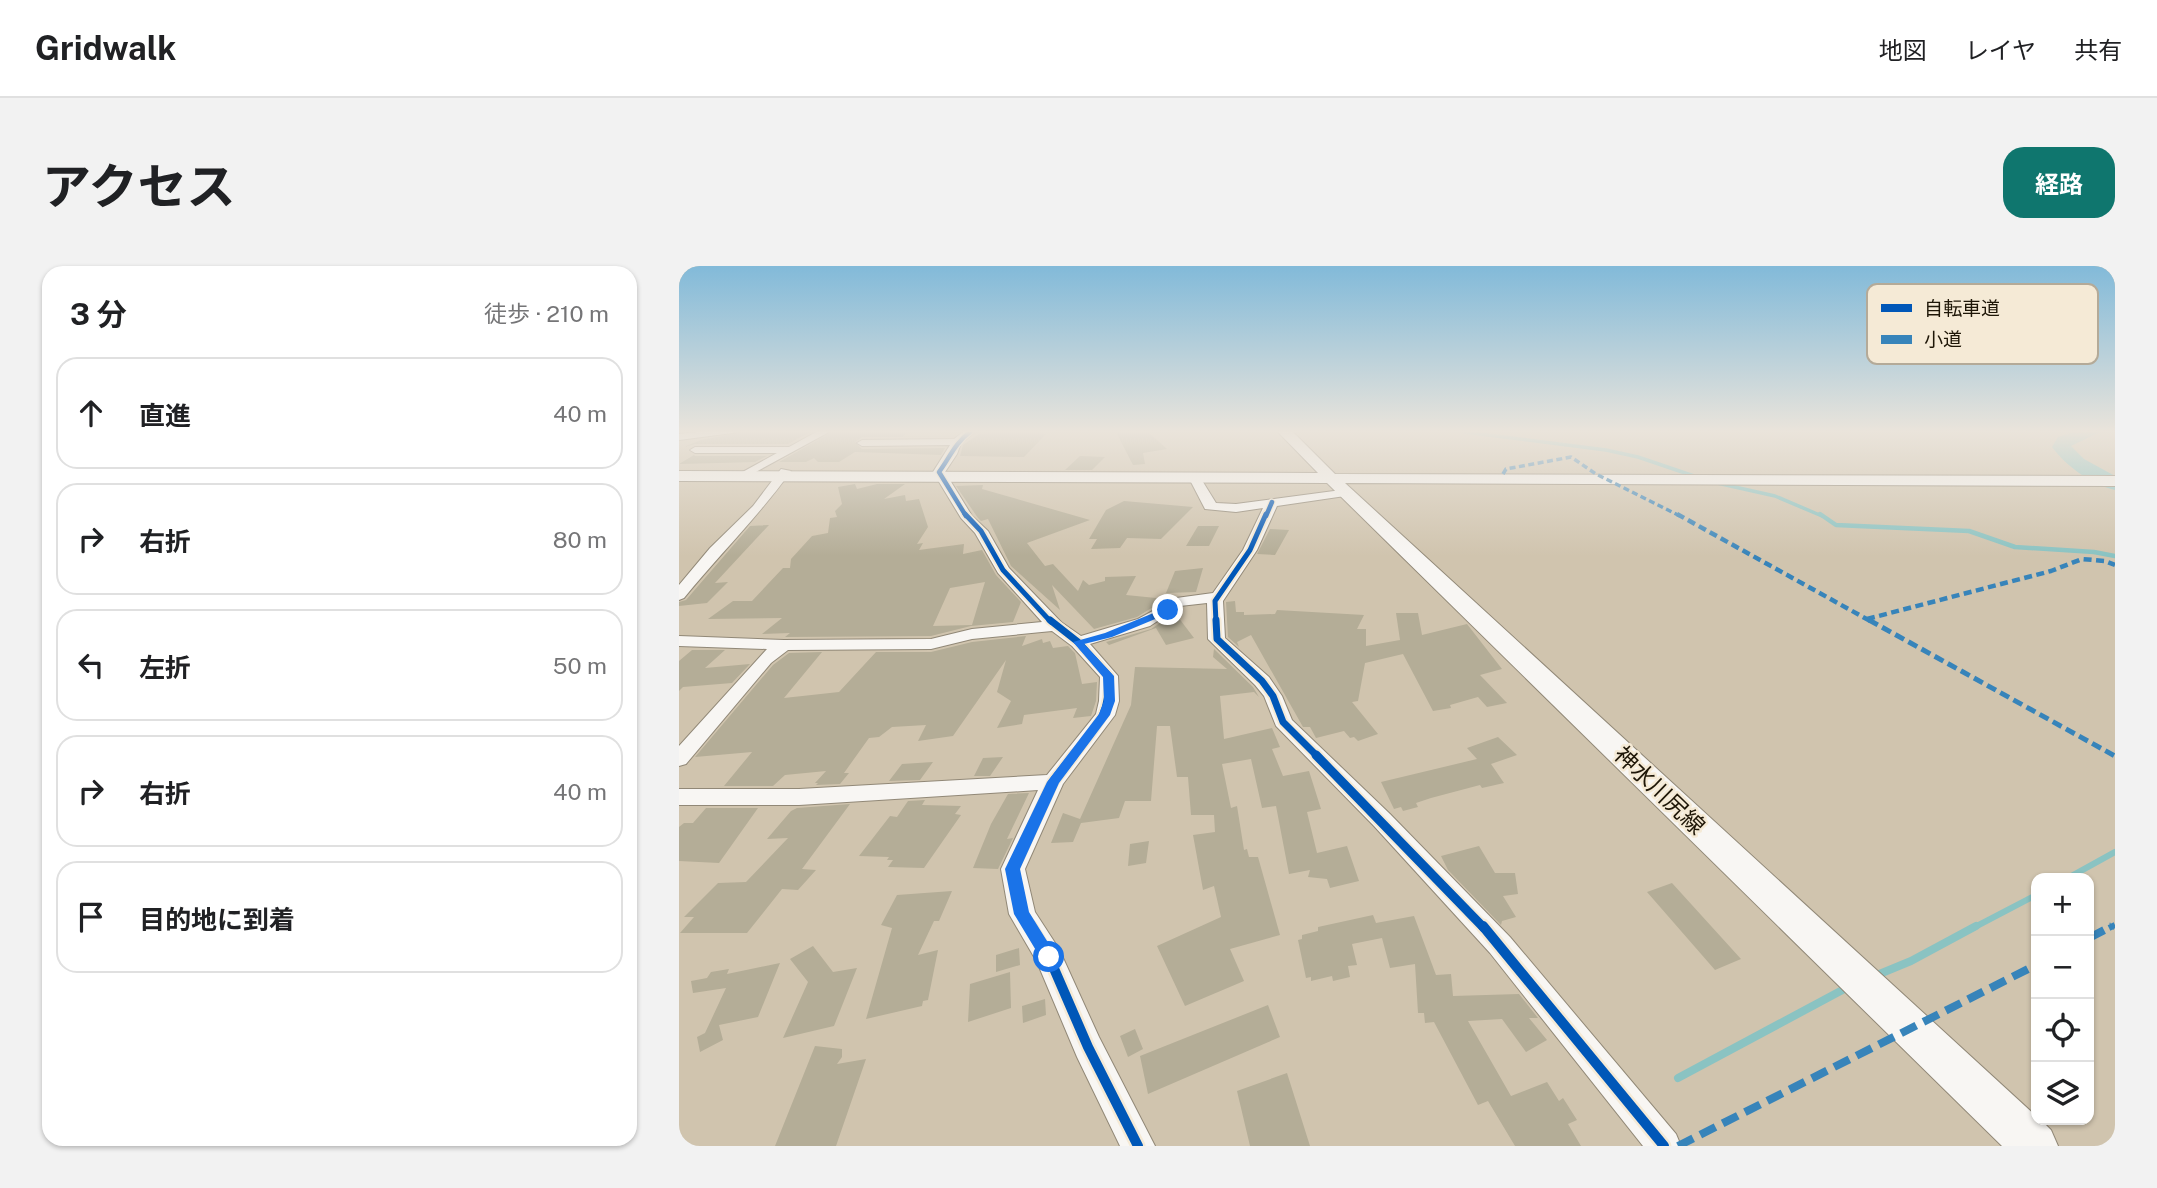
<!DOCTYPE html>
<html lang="ja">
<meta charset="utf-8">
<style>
:root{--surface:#fff;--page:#f2f2f2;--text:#202124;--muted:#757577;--line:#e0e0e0;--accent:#0f766e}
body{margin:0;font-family:"Public Sans","Noto Sans JP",sans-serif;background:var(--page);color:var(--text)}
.controls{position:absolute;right:21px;bottom:21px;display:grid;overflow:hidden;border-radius:14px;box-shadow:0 2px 5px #0004}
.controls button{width:63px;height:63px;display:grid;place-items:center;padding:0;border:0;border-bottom:2px solid var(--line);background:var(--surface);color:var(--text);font:35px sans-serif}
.stop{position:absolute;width:21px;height:21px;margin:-16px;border:5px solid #1a73e8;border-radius:50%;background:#fff}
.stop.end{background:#1a73e8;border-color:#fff;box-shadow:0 2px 7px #0008}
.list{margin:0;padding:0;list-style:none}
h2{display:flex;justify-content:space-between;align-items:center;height:91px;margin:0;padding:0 28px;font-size:30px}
h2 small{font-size:23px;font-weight:400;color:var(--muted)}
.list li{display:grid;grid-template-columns:46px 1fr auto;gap:21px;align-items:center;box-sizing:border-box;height:112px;margin:0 14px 14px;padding:0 14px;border:2px solid var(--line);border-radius:21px}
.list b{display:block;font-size:26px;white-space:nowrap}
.list em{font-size:23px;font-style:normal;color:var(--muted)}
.icon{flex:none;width:38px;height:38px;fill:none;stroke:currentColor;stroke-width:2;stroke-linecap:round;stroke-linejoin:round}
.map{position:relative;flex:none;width:1436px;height:880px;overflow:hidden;border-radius:21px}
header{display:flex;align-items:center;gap:42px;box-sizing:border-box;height:98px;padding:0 35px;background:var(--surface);border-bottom:2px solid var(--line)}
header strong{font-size:33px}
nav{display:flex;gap:38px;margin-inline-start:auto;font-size:24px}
.intro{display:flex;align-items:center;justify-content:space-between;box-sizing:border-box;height:168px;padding:0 42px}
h1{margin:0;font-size:49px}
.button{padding:18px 32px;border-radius:21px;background:var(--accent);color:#fff;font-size:24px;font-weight:700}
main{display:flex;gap:42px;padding:0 42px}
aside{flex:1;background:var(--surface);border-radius:21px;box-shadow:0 2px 5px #0004}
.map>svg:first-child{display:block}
</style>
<header>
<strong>Gridwalk</strong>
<nav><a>地図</a><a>レイヤ</a><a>共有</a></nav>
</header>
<div class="intro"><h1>アクセス</h1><a class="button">経路</a></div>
<main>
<aside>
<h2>3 分<small>徒歩 · 210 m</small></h2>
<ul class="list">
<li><svg class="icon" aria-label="ahead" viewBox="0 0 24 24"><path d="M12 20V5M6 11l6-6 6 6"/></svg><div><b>直進</b></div><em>40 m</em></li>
<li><svg class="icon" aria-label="right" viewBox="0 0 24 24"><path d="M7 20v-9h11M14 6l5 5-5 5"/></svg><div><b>右折</b></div><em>80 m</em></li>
<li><svg class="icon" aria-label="left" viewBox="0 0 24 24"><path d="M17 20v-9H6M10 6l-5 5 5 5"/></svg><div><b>左折</b></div><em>50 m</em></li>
<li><svg class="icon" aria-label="right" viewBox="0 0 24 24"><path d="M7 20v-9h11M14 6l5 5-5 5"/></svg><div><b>右折</b></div><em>40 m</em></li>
<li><svg class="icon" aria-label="arrive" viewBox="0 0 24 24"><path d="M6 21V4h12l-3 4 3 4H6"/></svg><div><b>目的地に到着</b></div></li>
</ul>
</aside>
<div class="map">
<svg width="1436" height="880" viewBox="0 0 1436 880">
<rect width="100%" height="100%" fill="#d0c4ae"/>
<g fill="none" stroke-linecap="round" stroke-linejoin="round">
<!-- stream-far3 -->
<path stroke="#8ac3c2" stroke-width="3.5" d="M786,166L927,184L959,191L1015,210
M1038,217L1096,230L1143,250"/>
<!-- stream-far2 -->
<path stroke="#8ac3c2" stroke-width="4.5" d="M1141,248L1157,259L1290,265L1336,281L1415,286L1436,290"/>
<!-- stream-far1 -->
<path stroke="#8ac3c2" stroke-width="6" d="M1389,612L1436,586
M1294,662L1357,629"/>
<!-- stream -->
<path stroke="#8ac3c2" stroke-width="8" d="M1198,709L1232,695L1297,660
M999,812L1169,721"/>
<!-- river -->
<path fill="#8ac3c2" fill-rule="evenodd" d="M1394,166H1421L1392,180L1405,193L1436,210V224C1412,218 1387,200 1373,181L1379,171Z"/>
</g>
<!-- building -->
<path fill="#b4ad97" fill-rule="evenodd" d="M63,166H131L109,178H16L5,181L22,174Z
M153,166H229L223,171L275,170L183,171L176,176L183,183L266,182L262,189L176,186L160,196H139L135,192L127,196H100Z
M437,166H469L488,183L464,187L466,198L454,199Z
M300,168L344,167L367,168L345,191L281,190L284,179Z
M15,189L16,190H88L76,196L0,198Z
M401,190L426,191L413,204H386Z
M176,218L178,223L198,218H226L205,233L226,229L227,235L240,233L249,261L238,278L244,277L240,284L285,278L284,288L303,284L317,309L342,336L334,356L292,360L252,370L106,371L111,367L83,368L103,352L29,353L54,335H73L104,302H111L112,293L133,270L149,267L151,252L158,251L156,245L163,238L159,221ZM306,316L293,359L254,360L271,322Z
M304,219L303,223L411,254L348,277L366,300L374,298L399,325L404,314L410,319L426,315V311L457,310L447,329L487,333L458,351L415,363L373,319L381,344L332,300L309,253L302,255L299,252L277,220Z
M445,235L514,241L482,273L448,272L441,282L412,283L418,273H410L427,244Z
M90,259L36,317L49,316L28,337L0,340V336L7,334L71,260Z
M519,260H540L530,280H507Z
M591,263L610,264L596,289L578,288Z
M524,302L517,326L487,327L496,305Z
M556,335L557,346H565V349L596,348L598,344L685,349L678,363H687V380L721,374L717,347H739L743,369L788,358L823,403L801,409L828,437L808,441L799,431L771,439L772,442L754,445L724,388L686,397L679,435L673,436L699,468L679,475L675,471L671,472L665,465L637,472L631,461H624L572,369L558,376L560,381L549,371L547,336Z
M496,347L515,372L487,379L477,362L430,379L427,376L472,363Z
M347,370L343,380L363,373L364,377L371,375L374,382L389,380L396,387L403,418L418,416L417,435L412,450L394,452L398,442L345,449L343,458L318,462L332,435L318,426L327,394L274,470L239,475L247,459L213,461L200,471L190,472L165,507H170L161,518L137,519L139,517H136L147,505L106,509L94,520H45L73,486L16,491L94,399L110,387L143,386L105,432L160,426L197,386H189H252L293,376Z
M535,383L574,421L580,431L575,426L541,430L545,473L593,462L601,481L593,483L604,510L630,505L642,543L628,546L638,587L668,580L680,615L651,622L648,613L629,611L631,604L610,608L597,540L583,542L572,493L543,498L552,542L558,540L565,584L568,583L570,591H579L601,669L551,683L565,715L506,740L478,680L542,651L535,620L524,624L514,569L536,566L535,549H512L509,511H498L491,460H478L472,535H446L440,552L402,557L394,576L372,577L384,547L401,553L452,439L456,401L548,403L534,391Z
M13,384H46L26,402L71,398L53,417L4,421L0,425V395Z
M819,471L838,489L812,498L825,517L803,522L801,519L752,532L737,537L739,541L724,545L722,541L715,543L702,516L798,493L788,482Z
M324,491L311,510H295L304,492Z
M254,496L241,514L210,515L223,498Z
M350,527L328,573L334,572L319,603L294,602L312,558L329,528Z
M246,534L243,539L282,540L276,548L282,549L245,602L209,601L214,594H208L210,591L180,590L211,550L218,551L229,535Z
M171,538L123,603L137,604L119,624L103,623L68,667H1L15,651H5L39,617L67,616L109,572L88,573L112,545L118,542Z
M27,542H79L40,597L0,595V561L5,557H14Z
M470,575L467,597L449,600L451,578Z
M800,580L816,607H836L839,628L824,630L837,651L823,655L822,659L769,604L762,590Z
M993,617L1062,693L1036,704L968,626Z
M273,625L260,655H255L239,689L259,684L249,734L244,735L243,740L187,753L213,662L202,659L218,629Z
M694,649L697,657L735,650L757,709L772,708L774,730L840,728L859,752H850L868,774L847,786L823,753L789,755L832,830L868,816L880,835L884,832L898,854L889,858L902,880H836L809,835L799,839L755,756L746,757L745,747H739L736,698L711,702L703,672L673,678L678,699L669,700L671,711L654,715L653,710L632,715V711L627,712L619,674L623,673V669L639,665V661Z
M134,680L154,706L178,702L155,760L104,772L129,716L111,693Z
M340,682L341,699L317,706V689Z
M101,697L79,751L40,759L44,774L21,786L18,771L26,767L47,722L14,727L12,715L28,712L32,706L50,703L48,708Z
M331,706L332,742L289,756L291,718Z
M366,733L367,749L344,757L343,740Z
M589,739L601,771L469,828L461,790Z
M456,763L464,783L449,791L441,770Z
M136,780L163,783V791L158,798L187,793L157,880H96Z
M608,807L631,880H571L558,825Z"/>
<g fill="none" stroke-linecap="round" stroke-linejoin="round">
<defs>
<path id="minor" d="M18,166H61L0,174V168Z
M137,166H150L64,213L58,210L60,208L98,187H16L11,184L16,181H110Z
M284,166H296L282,177L278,188L266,206L293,250L309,265L330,302L382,356L402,370L459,353L483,340L490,333L534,327L564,284L584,242L557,246L526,243L512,216L517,210H525L527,212L524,216L537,237L557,238L670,223L672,226L666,230L598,240L578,284L544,335L546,372L590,411L603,430L613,454L711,548L831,671L997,868L1002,880H964L811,687L695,560L597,460L585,430L576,419L529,373L528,337L501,340L471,360L411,378L439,410L440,435L436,449L384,518L346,603L356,646L380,683L420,771L476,880H441L398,791L358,696L330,648L322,603L359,524L120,539H0V523H120L368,509L417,448L420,435L421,411L393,380L373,365L293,373L252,383L109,384L92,397L7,498L0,500V480L88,383L0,380V370L105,374L252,373L293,363L363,356L319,307L296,267L282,252L254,206L271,179L183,180L178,177L183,174L275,173Z
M102,203L112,205C80,250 40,289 5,332L0,334V319L31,282L74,240Z"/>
<path id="secondary" d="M599,166H614L656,208L1436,210V220L666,217L1357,850V854H1362L1372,864L1379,880H1323L648,217L0,215V205L639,207Z"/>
</defs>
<!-- minor casing -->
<use href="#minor" stroke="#918877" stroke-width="2"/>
<!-- secondary casing -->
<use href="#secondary" stroke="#918877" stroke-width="2"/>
<!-- minor -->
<use href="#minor" fill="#f8f6f3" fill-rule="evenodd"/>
<!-- secondary -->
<use href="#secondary" fill="#f8f6f3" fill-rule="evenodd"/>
<!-- quiet-far4 -->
<path stroke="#3784ba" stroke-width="3.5" stroke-dasharray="6 3.5" stroke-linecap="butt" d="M824,208L827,203L892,191L917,208L1001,250"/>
<!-- quiet-far3 -->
<path stroke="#3784ba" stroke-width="4.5" stroke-dasharray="8 4.5" stroke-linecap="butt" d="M998,248L1193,356
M1188,353L1372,305L1403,293L1426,295L1436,299"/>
<!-- quiet-far2 -->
<path stroke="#3784ba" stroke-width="5" stroke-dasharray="10 5" stroke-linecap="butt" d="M1190,354L1436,490"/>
<!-- quiet-far1 -->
<path stroke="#3784ba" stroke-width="6" stroke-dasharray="13 6" stroke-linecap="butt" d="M1430,662L1436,659"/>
<!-- quiet -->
<path stroke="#3784ba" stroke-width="8" stroke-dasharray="17 8" stroke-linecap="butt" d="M1410,672L1433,660
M999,880L1357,699"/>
<defs>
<path id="cycleway-far4" d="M287,250L260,206C271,191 276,177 291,166
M587,250L593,236"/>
<path id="cycleway-far3" d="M286,248L302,265L324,304L372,356
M537,356L536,335L571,284L587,248"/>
<path id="cycleway-far2" d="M371,354L399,376L430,410C430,452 418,459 394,491
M537,354L538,373L583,415L594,430L604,456L639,491"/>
<path id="cycleway-far1" d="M637,489L805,662
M352,662L343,648L334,603L374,516L395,489"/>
<path id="cycleway" d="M351,660L370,691L409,781L459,880
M804,660L985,880"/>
</defs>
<!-- cycleway-far4 casing -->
<use href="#cycleway-far4" stroke="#f5ead6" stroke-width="7"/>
<!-- cycleway-far3 casing -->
<use href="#cycleway-far3" stroke="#f5ead6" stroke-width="9"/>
<!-- cycleway-far2 casing -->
<use href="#cycleway-far2" stroke="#f5ead6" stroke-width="11"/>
<!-- cycleway-far1 casing -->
<use href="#cycleway-far1" stroke="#f5ead6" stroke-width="13"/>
<!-- cycleway casing -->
<use href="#cycleway" stroke="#f5ead6" stroke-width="15"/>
<!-- cycleway-far4 -->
<use href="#cycleway-far4" stroke="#0057b8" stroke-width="4.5"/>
<!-- cycleway-far3 -->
<use href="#cycleway-far3" stroke="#0057b8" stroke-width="5"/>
<!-- cycleway-far2 -->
<use href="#cycleway-far2" stroke="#0057b8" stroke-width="7"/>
<!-- cycleway-far1 -->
<use href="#cycleway-far1" stroke="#0057b8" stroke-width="9"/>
<!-- cycleway -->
<use href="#cycleway" stroke="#0057b8" stroke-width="10"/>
</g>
<!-- sky -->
<linearGradient id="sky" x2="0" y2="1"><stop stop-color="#82bad9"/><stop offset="0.57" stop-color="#eae4db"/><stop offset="1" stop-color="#eae4db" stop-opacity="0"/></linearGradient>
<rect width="1436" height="290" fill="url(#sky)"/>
<!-- route -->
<path fill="#1a73e8" d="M489,341L493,342V346L433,371L405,378L435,410L436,435L431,449L380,517L341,603L350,646L378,691L376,696H364L335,648L326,603L368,516L420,448L425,435L424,411L394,376L426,367Z"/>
<g text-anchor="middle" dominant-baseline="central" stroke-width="5" stroke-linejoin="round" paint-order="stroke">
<!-- street labels -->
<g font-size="23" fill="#1e1607" stroke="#f5ead6">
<text transform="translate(981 524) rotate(44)">神水川尻線</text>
</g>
</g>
<!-- legend -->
<rect x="1188" y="18" width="231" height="80" rx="10" fill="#f5ead6" stroke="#b4aa98" stroke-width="2"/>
<rect x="1202" y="38" width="31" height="8" fill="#0057b8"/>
<rect x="1202" y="69" width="31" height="9" fill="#3784ba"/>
<g font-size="19" fill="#1e1607">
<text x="1245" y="49">自転車道</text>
<text x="1245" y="80">小道</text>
</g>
</svg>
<div class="controls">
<button>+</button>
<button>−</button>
<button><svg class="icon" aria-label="locate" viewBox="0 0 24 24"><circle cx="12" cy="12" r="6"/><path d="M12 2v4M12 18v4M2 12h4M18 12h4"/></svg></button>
<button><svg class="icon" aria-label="layers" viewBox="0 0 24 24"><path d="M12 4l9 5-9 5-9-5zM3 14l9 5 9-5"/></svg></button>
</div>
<div class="stop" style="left:370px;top:691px"></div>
<div class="stop end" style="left:489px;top:344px"></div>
</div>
</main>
